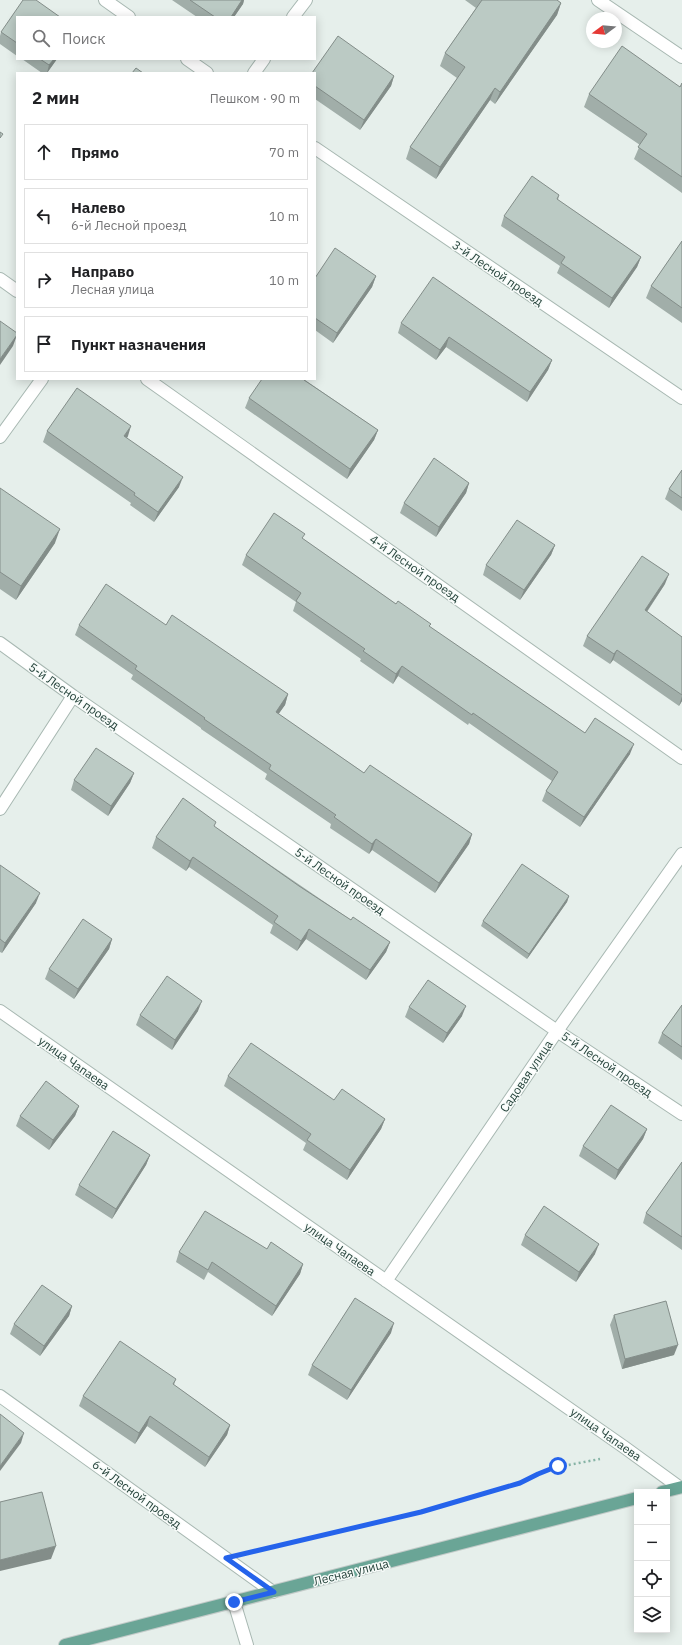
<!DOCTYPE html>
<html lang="ru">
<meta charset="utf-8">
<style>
:root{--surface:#fff;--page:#f2f2f2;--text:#202124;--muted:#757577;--line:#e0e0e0}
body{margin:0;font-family:"IBM Plex Sans",sans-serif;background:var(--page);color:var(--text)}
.controls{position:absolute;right:12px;bottom:12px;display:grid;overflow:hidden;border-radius:0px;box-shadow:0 2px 10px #0003}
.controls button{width:36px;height:36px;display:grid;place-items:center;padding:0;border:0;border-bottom:1px solid var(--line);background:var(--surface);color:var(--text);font:20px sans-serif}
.compass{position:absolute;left:586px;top:12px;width:36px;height:36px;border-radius:50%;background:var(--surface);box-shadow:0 2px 10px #0003;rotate:254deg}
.stop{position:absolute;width:12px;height:12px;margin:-9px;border:3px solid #2563eb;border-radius:50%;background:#fff}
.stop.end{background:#2563eb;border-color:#fff;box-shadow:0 1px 4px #0008}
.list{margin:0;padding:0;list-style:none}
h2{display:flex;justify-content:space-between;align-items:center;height:52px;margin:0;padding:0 16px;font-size:17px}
h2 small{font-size:13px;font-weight:400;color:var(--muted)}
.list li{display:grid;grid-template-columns:26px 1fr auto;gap:12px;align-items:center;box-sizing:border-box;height:56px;margin:0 8px 8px;padding:0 8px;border:1px solid var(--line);border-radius:0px}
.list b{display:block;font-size:15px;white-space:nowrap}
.list p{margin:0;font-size:13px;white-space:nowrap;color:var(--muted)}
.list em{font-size:13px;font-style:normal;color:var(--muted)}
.icon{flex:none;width:22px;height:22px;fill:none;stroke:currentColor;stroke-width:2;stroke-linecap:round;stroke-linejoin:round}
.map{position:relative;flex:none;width:682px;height:1645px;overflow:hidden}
.search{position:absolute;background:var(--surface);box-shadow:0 2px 10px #0003;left:16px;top:16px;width:300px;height:44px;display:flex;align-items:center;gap:10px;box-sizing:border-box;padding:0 14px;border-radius:0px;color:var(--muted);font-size:15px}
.panel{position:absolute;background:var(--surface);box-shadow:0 2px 10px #0003;left:16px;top:72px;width:300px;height:308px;border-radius:0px}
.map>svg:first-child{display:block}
</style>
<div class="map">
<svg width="682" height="1645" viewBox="0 0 682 1645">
<rect width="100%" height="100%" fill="#e6efeb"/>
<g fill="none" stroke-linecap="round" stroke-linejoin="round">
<defs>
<path id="lane" d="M234,1602L247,1645"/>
<path id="street" d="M105,0L129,17
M598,0L682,57
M293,17L306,0
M187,59L207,73
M254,73L264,59
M315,148L682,398
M0,279L17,291
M147,379L682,758
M0,437L42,379
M0,643L73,696L557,1031L682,1114
M0,809L73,696
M0,1011L624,1447L679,1487
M386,1281L557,1031L682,854
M0,1396L273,1592"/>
<path id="primary" d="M662,1492L682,1487
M65,1645L637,1498"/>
</defs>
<!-- lane casing -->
<use href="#lane" stroke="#a8b8b2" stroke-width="14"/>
<!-- street casing -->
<use href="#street" stroke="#a8b8b2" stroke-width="14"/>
<!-- primary casing -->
<use href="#primary" stroke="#c2cac8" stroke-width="14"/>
<!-- path -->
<path stroke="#86b3a5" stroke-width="2.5" stroke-dasharray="2 3" stroke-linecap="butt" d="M256,1551L421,1512L520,1483L538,1474L558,1467L600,1459"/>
<!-- lane -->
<use href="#lane" stroke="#fff" stroke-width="12"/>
<!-- street -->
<use href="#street" stroke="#fff" stroke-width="12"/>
<!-- primary -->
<use href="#primary" stroke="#6aa596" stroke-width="12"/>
</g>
<!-- wall -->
<path fill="#a1aea9" d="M172,0H244L243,4L234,17H197Z
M465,0H557L561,3L557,15L495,104L490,100L436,179L406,159L410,147L457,78L440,66L445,53L476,8Z
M17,17V56L0,44V36L1,32Z
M22,59H57L47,73H42Z
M315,73L394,76L391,86L360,130L315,99Z
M682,83V193L634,159L640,145L584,107L589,94L680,87Z
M559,195L558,200L641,257L637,267L609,308L557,273L560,266L501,226L504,216Z
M682,241V323L646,298L651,286Z
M376,276L372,287L333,343L315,330V278Z
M401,323L552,360L548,370L527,402L446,347L436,360L398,333Z
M305,380L378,430L374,440L347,479L245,408L249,398Z
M47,431L128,436L127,438L179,487L154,522L130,505L131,503L43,442Z
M682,470V511L665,499L669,489Z
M469,483L466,493L436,537L400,513L404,503Z
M0,488L55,543L16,600L0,589Z
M303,539L396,604L585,733L630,754L580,827L542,801L546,791L552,781L469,723L468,725L398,676L393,684L360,661L361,659L293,611L296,602L242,565L246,555Z
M555,545L551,555L520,600L483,575L486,565Z
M665,584L647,612L682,637V701L679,706L613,660L610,664L583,646L587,636Z
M79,625H166L288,694L285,705L278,714L364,773L472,834L469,844L435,893L372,850L369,854L330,828L331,824L265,779L267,774L201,729V728L131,679L133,675L75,635Z
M134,773L130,783L108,816L71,790L74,780Z
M215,827L351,920L390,942L386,952L366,980L306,939L297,951L270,933L273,925L189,867L186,871L152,848L156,837Z
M0,865L36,903L2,953L0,952Z
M569,896L567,902L527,959L481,926L483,921Z
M112,939L109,949L74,999L45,979L49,969Z
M682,1005V1060L658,1043L662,1033Z
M409,1007L462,1016L443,1043L405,1017Z
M198,1011L172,1050L136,1025L140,1015Z
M228,1076L334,1100L385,1119L381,1129L347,1180L303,1150L306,1143L224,1086Z
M79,1106L75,1116L49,1150L16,1126L20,1116Z
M647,1129L643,1139L615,1180L579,1156L583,1146Z
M150,1155L146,1165L112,1219L75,1195L79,1185Z
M682,1162V1250L643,1223L646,1213Z
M525,1235L595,1254L576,1282L521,1245Z
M267,1249L303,1264L300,1274L272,1316L208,1272L204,1280L176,1262L179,1252Z
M72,1306L69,1316L40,1356L10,1334L14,1324Z
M614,1315L674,1355L622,1369L610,1325Z
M391,1333L347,1400L308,1375L312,1365Z
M176,1379L174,1385L230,1425L227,1435L205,1467L147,1426L135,1444L79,1406L83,1396Z"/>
<!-- shaded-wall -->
<path fill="#838d89" d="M242,0H244L243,4L234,17H231Z
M561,3L557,15L495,104L500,92Z
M54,59H57L47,73L49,65Z
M394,76L391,86L360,130L364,120Z
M495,88L490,100L436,179L440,167Z
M641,257L637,267L609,308L612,298Z
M376,276L372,287L333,343L337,333Z
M17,335L13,346L0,365V359Z
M449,337L446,347L436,360L440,350Z
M552,360L548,370L527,402L530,392Z
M131,426L128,436L121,446L124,436Z
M378,430L374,440L347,479L350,469Z
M183,477L179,487L154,522L158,512Z
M469,483L466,493L436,537L439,527Z
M60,529L55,543L16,600L21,586Z
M555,545L551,555L520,600L524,590Z
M669,574L665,584L641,620L645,610Z
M617,650L613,660L610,664L614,654Z
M402,666L398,676L393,684L396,674Z
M288,694L285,705L273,722L276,712Z
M682,696V701L679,706Z
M634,744L630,754L580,827L584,817Z
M134,773L130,783L108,816L111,806Z
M472,834L469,844L435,893L439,883Z
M376,839L372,850L369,854L372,844Z
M193,857L189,867L186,871L190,861Z
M40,893L36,903L2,953L5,943Z
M569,896L567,902L527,959L529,954Z
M309,929L306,939L297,951L301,941Z
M112,939L109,949L74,999L78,989Z
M390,942L386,952L366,980L370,970Z
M202,1001L198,1011L172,1050L175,1040Z
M466,1006L462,1016L443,1043L447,1033Z
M79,1106L75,1116L49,1150L53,1140Z
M385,1119L381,1129L347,1180L350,1170Z
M647,1129L643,1139L615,1180L618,1170Z
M150,1155L146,1165L112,1219L116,1209Z
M599,1244L595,1254L576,1282L579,1272Z
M303,1264L300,1274L272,1316L276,1306Z
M72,1306L69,1316L40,1356L44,1346Z
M394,1323L391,1333L347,1400L351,1390Z
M678,1345L674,1355L622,1369L625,1359Z
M150,1416L147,1426L135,1444L139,1433Z
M230,1425L227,1435L205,1467L209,1457Z
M24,1433L21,1443L0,1471V1466Z
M56,1546L51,1559L0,1571V1560Z"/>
<!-- building -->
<path fill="#bbcac4" stroke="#838d89" d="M23,0H36L60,17H17V43L1,32Z
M190,0H242L231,17H215Z
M482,0H557L561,3L500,92L495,88L440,167L410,147L465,67L445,53Z
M338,36L394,76L364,120L315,86V73H312Z
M622,46L680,87L682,83V177L638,147L647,134L589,94Z
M40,59H54L49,65Z
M136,68L143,73H132Z
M0,132L3,134L0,138Z
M532,176L559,195L557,199L641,257L612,298L561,263L565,257L504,216Z
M682,241V308L651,286Z
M335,248L376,276L337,333L315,318V278Z
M433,277L552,360L530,392L449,337L440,350L401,323Z
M0,321L17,333V335L0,359Z
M262,379H305L304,380L378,430L350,469L249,398Z
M77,388L131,426L124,436L183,477L158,512L134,495L135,493L47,431Z
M434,458L469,483L439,527L404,503Z
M682,470V498L669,489Z
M0,488L60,529L21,586L0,572Z
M274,513L305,534L302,538L396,604L398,601L431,624L429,626L585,733L595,718L634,744L584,817L546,791L558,772L473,713L472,715L402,666L396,674L363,651L365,649L296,601L301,593L246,555Z
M517,520L555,545L524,590L486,565Z
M642,556L669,574L645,610L682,637V695L617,650L614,654L587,636Z
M106,584L166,625L172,615L288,694L276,712L364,773L370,765L472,834L439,883L376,839L372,844L334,817L336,815L269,769L271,765L204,719L205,718L135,669L137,666L79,625Z
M96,748L134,773L111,806L74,780Z
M183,798L216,822L214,826L299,886L351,920L353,917L390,942L370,970L309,929L301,941L274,922L278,916L193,857L190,861L156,837Z
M522,864L569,896L529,954L483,921Z
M0,865L40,893L5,943L0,939Z
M83,919L112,939L78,989L49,969Z
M167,976L202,1001L175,1040L140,1015Z
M428,980L466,1006L447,1033L409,1007Z
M682,1005V1047L662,1033Z
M251,1043L334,1100L342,1089L385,1119L350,1170L307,1140L311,1134L228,1076Z
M46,1081L79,1106L53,1140L20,1116Z
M611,1105L647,1129L618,1170L583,1146Z
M113,1131L150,1155L116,1209L79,1185Z
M682,1162V1237L646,1213Z
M544,1206L599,1244L579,1272L525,1235Z
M205,1211L267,1249L271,1242L303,1264L276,1306L212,1262L208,1270L179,1252Z
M42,1285L72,1306L44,1346L14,1324Z
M355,1298L394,1323L351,1390L312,1365Z
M666,1301L678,1345L625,1359L614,1315Z
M120,1341L176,1379L173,1384L230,1425L209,1457L150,1416L139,1433L83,1396Z
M0,1414L24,1433L0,1466Z
M42,1492L56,1546L0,1560V1502Z"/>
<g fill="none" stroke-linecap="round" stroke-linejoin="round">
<!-- route -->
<path stroke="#2563eb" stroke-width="5" d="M234,1602L274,1592L226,1558L421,1512L520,1483L538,1474L558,1466"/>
</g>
<g text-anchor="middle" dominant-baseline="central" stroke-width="3" stroke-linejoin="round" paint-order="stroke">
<!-- street labels -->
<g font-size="12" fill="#24423a" stroke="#f7fbf9">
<text transform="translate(498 273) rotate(34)">3-й Лесной проезд</text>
<text transform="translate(415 568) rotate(35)">4-й Лесной проезд</text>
<text transform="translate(74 696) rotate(35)">5-й Лесной проезд</text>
<text transform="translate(340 881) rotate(35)">5-й Лесной проезд</text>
<text transform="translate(74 1063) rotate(35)">улица Чапаева</text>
<text transform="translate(607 1064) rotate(34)">5-й Лесной проезд</text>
<text transform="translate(526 1076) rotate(-56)">Садовая улица</text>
<text transform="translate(340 1249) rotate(35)">улица Чапаева</text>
<text transform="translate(606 1434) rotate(35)">улица Чапаева</text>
<text transform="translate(137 1494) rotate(36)">6-й Лесной проезд</text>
<text transform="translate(351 1572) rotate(-14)">Лесная улица</text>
</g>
</g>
</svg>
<div class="controls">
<button>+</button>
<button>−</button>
<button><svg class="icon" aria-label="locate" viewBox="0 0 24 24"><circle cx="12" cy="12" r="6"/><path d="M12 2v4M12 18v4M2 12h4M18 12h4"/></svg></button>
<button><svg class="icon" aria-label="layers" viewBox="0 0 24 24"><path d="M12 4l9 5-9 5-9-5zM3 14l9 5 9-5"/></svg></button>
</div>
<svg class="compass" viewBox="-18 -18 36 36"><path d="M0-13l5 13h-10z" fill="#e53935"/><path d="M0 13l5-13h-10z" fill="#757577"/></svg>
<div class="stop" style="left:558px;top:1466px"></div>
<div class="stop end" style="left:234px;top:1602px"></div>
<div class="search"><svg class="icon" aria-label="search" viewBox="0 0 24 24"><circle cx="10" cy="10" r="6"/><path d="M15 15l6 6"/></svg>Поиск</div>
<section class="panel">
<h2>2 мин<small>Пешком · 90 m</small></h2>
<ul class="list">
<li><svg class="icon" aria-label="ahead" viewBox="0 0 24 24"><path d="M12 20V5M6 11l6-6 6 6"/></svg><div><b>Прямо</b></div><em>70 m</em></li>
<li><svg class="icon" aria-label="left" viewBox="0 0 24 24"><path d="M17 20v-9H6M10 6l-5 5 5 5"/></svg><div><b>Налево</b><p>6-й Лесной проезд</p></div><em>10 m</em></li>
<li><svg class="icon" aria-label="right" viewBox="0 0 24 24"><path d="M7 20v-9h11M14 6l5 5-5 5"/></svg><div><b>Направо</b><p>Лесная улица</p></div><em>10 m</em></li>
<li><svg class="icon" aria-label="arrive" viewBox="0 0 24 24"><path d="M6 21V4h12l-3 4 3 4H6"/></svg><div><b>Пункт назначения</b></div></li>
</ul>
</section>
</div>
